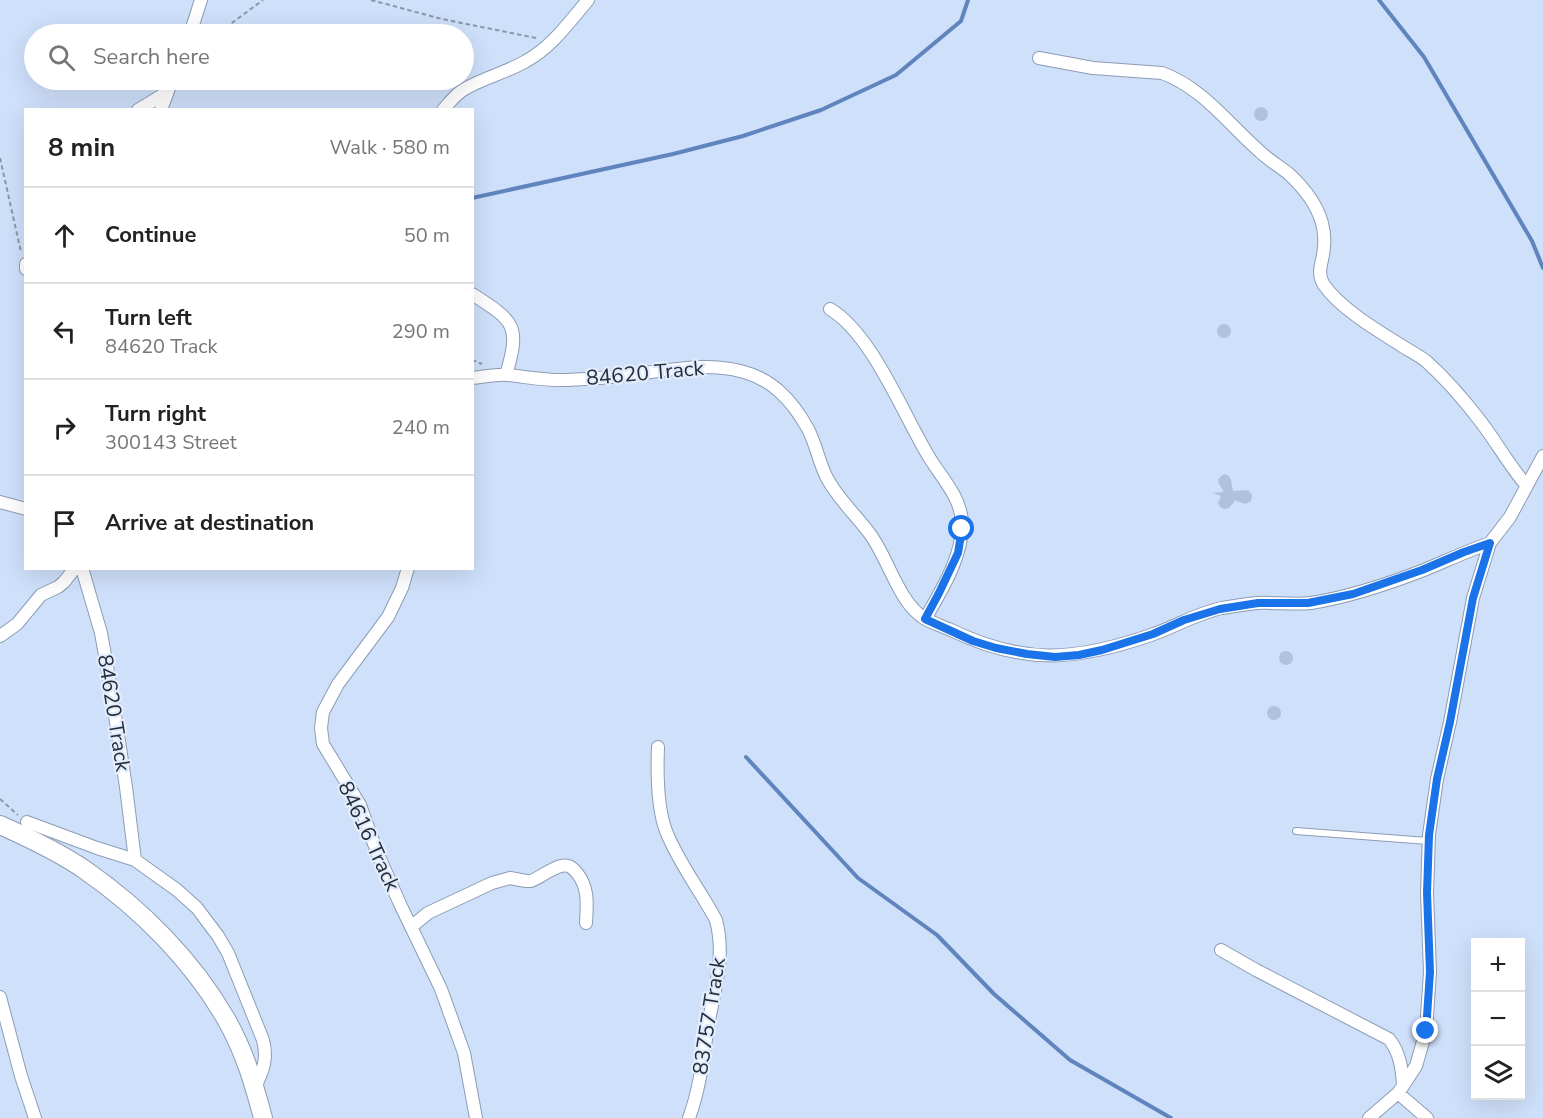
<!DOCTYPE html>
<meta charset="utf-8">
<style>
:root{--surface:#fff;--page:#f6f6f6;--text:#222;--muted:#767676;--line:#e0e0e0}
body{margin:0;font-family:"Nunito Sans",sans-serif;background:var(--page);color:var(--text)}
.controls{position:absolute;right:18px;bottom:18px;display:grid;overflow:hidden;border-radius:0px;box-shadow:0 6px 24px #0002}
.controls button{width:54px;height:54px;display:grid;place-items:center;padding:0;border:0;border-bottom:2px solid var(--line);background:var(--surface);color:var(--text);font:30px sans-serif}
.stop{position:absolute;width:18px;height:18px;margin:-14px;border:4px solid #1a73e8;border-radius:50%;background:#fff}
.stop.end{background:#1a73e8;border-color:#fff;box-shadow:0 2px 6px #0008}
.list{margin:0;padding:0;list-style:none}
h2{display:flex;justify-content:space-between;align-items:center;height:78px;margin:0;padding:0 24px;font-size:26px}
h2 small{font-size:20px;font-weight:400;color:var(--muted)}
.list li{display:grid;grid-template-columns:39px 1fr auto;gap:18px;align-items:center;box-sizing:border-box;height:96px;padding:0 24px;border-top:2px solid var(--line)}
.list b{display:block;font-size:22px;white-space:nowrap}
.list p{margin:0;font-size:20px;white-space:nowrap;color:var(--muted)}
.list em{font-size:20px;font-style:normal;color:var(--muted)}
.icon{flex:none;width:33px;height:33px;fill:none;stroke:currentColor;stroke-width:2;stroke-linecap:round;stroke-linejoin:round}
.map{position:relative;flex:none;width:1543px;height:1118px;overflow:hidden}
.search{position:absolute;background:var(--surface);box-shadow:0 6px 24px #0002;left:24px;top:24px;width:450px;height:66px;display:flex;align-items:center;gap:15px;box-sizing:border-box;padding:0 21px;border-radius:33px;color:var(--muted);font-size:22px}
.panel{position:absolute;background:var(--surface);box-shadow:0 6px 24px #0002;left:24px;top:108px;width:450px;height:462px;border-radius:0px}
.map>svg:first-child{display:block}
</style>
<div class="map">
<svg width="1543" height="1118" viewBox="0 0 1543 1118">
<rect width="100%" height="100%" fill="#cfe0fb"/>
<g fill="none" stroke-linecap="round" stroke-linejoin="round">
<!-- stream -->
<path stroke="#6084be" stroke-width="4" d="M1379,0L1424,57L1532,241L1543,268
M472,198L673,154L743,136L821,110L896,75L961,21L968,0
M746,757L858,878L937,935L994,994L1070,1060L1171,1118"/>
</g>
<!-- building -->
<path fill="#b0c1db" d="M1254 114a7 7 0 1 1 14 0a7 7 0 1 1-14 0Z
M1217 331a7 7 0 1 1 14 0a7 7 0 1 1-14 0Z
M1225,474L1229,476L1231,480L1233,491L1248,490L1252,495L1251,501L1245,504L1234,500V504L1233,503L1229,508L1224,509L1220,507L1218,503L1221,496L1212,493L1224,492L1219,484L1218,480L1221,476Z
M1279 658a7 7 0 1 1 14 0a7 7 0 1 1-14 0Z
M1267 713a7 7 0 1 1 14 0a7 7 0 1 1-14 0Z"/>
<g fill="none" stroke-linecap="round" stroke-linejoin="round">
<defs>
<path id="lane" d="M1296,831L1428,841"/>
<path id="street" d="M190,34L201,0
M1039,58L1093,68L1162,73C1201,87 1227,122 1257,149C1267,159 1279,166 1289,174C1303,187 1317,205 1322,223C1325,234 1325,244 1323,255C1321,266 1317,274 1324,285C1340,308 1375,329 1399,344C1408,350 1418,355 1426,361C1446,379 1465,401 1481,422C1497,443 1509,465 1526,485
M138,110L166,93
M161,110L172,80
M443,110C449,103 455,95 463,90C482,78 506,73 526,61C552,47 569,22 588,0
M26,264V269
M472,294C514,321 521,325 506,375
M830,309C872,334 903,414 929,457C941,477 960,496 962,521C964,555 941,591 925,619
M472,378C484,377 496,374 508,375C527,377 547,381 567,380C590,379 614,377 637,374C684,368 740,356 779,391C790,401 801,416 808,429C816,444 819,463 827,478C838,499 856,515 870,534C888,558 899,603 924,618C932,623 942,626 951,630C1023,665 1076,661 1151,635C1175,627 1197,613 1222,608C1234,606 1246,604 1257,603C1275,602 1293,605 1311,603C1349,597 1388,584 1424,570C1446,561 1467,551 1490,543
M0,502L26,509
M82,568L101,633L110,683L126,787L135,860
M408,568L402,588L388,617L338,684L323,712L321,728L323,744L360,805L377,852L400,904L441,989L464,1053L476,1118
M0,636L17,624L41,595L58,587L64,582L75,568
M658,747C657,772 657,807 666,831C678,862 700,890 716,920C726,958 714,990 708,1026C703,1058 700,1088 689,1118
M27,822L97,848L135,860L177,890L197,908L218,936L228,953L263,1040C268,1059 263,1071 255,1087
M411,927L428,913L492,883L510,878L526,881H531C541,877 550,869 561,866C568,864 572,867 577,873C589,888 587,904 586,923
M1221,950L1256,970L1389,1039C1400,1053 1402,1068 1403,1086
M0,997L21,1076L35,1118
M1398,1093L1427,1118
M1369,1118L1398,1093L1403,1086L1416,1066L1426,1031L1430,972L1427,893L1429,835L1437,779L1450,722L1473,598L1490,543L1510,517L1543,456"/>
<path id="secondary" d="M0,825C29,838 59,852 85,870C141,909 192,960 226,1019C244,1050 254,1084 263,1118"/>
</defs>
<!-- lane casing -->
<use href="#lane" stroke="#8c9cb5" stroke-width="8"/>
<!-- street casing -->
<use href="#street" stroke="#8c9cb5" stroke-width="14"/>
<!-- secondary casing -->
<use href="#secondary" stroke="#8c9cb5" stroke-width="20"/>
<!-- path -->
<path stroke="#8a97ab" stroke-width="2" stroke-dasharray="4.5 3" stroke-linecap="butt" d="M371,0L442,19L536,38
M212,34L225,28L263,0
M0,158L21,252
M472,360L482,364
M0,799L18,815"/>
<!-- lane -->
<use href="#lane" stroke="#fff" stroke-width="6"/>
<!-- street -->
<use href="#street" stroke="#fff" stroke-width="12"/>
<!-- secondary -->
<use href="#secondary" stroke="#fff" stroke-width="18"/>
</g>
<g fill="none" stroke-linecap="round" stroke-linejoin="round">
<!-- route -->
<path stroke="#1a73e8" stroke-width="8" d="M962,529L958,553L939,593L925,619L973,641L996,648L1027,654L1055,657L1079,655L1102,650L1153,634L1184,620L1220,609L1258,603H1308L1353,594L1422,570L1464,552L1490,543L1473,598L1450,722L1437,779L1429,835L1427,893L1430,972L1426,1031"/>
</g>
<g text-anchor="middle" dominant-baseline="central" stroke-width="4.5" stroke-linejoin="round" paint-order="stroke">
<!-- street labels -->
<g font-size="21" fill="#272e38" stroke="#e2ecfd">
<text transform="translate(645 373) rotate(-5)">84620 Track</text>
<text transform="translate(114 713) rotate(81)">84620 Track</text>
<text transform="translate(369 836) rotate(65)">84616 Track</text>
<text transform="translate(709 1016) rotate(-81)">83757 Track</text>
</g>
</g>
</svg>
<div class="controls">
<button>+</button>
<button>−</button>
<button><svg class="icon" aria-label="layers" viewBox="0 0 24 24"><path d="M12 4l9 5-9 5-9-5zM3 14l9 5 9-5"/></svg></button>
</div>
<div class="stop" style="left:962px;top:529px"></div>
<div class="stop end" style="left:1426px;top:1031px"></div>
<div class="search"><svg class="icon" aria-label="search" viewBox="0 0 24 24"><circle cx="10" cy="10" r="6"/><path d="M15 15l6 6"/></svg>Search here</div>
<section class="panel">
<h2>8 min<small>Walk · 580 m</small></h2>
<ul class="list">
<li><svg class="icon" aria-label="ahead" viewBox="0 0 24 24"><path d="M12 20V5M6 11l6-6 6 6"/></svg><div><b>Continue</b></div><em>50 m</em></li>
<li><svg class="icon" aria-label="left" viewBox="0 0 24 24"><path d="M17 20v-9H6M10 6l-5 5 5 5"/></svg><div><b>Turn left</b><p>84620 Track</p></div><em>290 m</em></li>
<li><svg class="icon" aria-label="right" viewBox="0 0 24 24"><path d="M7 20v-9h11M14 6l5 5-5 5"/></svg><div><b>Turn right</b><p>300143 Street</p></div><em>240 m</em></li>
<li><svg class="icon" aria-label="arrive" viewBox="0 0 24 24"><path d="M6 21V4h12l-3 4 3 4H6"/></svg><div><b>Arrive at destination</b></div></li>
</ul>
</section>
</div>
